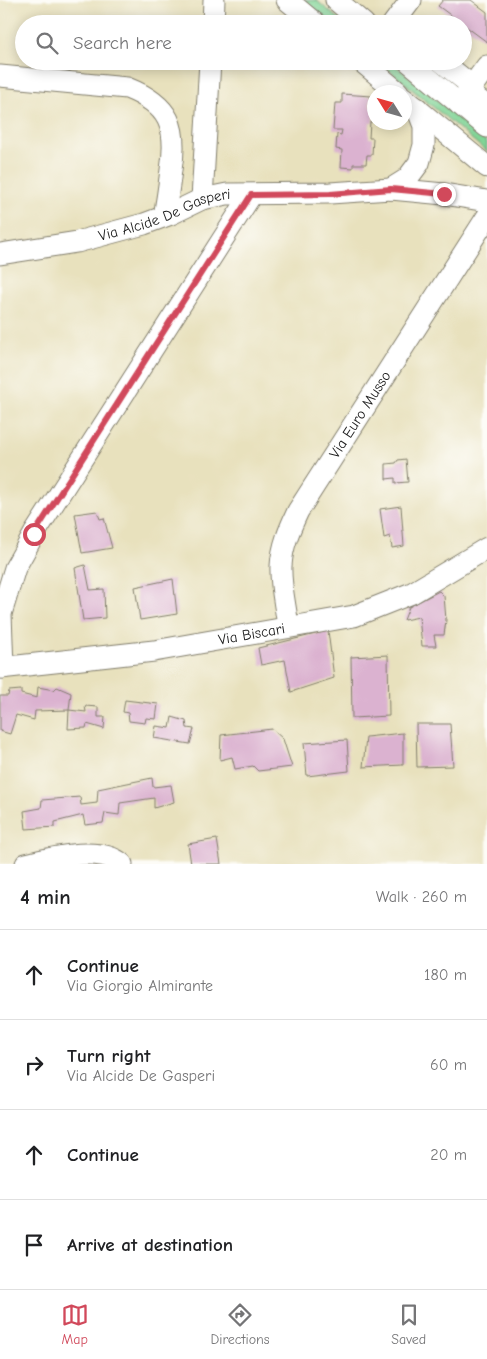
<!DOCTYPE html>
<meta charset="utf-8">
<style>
:root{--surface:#fff;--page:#f2f2f2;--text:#202124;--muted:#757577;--line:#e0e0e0;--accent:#d1495b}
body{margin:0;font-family:"Comic Neue",sans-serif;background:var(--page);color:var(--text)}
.compass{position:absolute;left:367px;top:85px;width:45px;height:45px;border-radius:50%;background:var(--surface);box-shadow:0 2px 12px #0003;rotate:307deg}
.stop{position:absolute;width:15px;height:15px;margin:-11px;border:4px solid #d1495b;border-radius:50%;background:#fff}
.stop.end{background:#d1495b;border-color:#fff;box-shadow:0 1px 5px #0008}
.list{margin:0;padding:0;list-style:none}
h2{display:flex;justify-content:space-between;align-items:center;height:65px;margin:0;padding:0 20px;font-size:21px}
h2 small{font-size:16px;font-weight:400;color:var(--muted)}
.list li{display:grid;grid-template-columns:32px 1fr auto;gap:15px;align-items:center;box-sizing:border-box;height:90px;padding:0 20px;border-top:1px solid var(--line)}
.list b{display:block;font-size:19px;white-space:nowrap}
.list p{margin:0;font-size:16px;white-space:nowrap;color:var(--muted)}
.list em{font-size:16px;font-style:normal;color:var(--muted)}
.icon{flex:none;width:28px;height:28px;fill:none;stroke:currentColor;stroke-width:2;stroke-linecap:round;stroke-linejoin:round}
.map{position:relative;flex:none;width:487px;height:864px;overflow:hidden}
.search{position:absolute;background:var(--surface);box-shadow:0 2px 12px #0003;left:15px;right:15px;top:15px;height:55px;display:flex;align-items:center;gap:12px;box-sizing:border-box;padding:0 18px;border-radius:28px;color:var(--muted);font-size:19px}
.sheet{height:425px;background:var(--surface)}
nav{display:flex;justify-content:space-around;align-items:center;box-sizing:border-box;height:70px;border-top:1px solid var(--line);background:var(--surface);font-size:14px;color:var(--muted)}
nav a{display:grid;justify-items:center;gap:2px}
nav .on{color:var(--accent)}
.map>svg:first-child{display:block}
</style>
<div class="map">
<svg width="487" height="864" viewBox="0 0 487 864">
<rect width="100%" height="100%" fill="#fdfcf7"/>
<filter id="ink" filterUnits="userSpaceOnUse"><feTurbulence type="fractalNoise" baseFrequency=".02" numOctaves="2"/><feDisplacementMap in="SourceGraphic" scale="10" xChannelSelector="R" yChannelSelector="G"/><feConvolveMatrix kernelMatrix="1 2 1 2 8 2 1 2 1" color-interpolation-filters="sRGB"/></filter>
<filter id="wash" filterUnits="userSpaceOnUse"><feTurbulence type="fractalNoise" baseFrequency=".0096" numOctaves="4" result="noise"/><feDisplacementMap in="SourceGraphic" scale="20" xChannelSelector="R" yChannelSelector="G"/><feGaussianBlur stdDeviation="1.12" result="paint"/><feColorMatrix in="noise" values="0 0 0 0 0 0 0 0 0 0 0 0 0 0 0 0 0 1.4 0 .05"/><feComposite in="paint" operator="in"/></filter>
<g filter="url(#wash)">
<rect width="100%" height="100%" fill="#e8e1bd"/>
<!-- green -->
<path fill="#81d496" stroke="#4e7859" d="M304,0H316L345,24H333Z
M378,61H390L487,142V152Z"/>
<g id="blocks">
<!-- building -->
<path fill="#dbb2d0" d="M443,0H471L487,12V42L438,6Z
M342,94L371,96L370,107H374L373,122H370L369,138H373L372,155H367L366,164H353V168L341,167L342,150L336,149L337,134L341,135L342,130H333L335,103H342Z
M406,459L408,482L395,483V478L386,479V464L396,463L398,460Z
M401,506L404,546L392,548L390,536L384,538L380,509Z
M97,511L100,519L104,518L112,548L82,553L75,514Z
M85,565L90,590L104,589L105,618L83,620L75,568Z
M173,579L177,614L140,620L135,587Z
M439,591L444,596L446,620L444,635H434L436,646H422L419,617L404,620L409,607Z
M328,631L334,678L291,692L285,660L261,665L258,648Z
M388,655L389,716L352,718L351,657Z
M38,687L54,690L57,687L71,693L69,710L35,711L34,720L16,715L10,734L0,731V696H8L9,691L21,690V694L37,698Z
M125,700L158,704L156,719L146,718L145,723L129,721L128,713L123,712Z
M85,706L98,707V717H105L104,729L87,724L86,728L68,729L69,710L86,712Z
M172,717L186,721L187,728L194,729L190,744L154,738L156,726L170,728Z
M416,724H450L453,766L417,767Z
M272,729L283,739L292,767L258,771L253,766L235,769L232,757L220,760L221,735Z
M403,733V765L363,767L366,737Z
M347,740L349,771L307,776L304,743Z
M152,778L153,787L171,785L174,802L154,808V798L120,803L119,815L105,813L103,823L85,825L83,815L55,822V827L26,829L24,811L41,808L42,800L80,797L81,805L97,803L98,789Z
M217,839L221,864H191L188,844Z"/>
</g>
</g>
<g filter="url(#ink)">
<use href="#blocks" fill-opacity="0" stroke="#827e6c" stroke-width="1"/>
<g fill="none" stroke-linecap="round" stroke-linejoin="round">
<defs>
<g id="minor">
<path d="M287,0L316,24"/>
<path d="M336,0L364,24"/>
<path d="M213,24L214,0"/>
<path d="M393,24L411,0"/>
<path d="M361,61L398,92"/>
<path d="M408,61L487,127"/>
<path d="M441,61L472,86"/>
<path d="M0,76L127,88C170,105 178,127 171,170C169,186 167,201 164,216"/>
<path d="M468,92L487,106"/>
<path d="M404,98L487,167"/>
<path d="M459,104L487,66"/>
<path d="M391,189L407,179L419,163L424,145V126L417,108"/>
<path d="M202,199L210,61"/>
<path id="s1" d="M0,254L77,242L144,224L171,214L202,199L227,194L330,193L391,189L444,194L487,201"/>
<path id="s2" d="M288,627C286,607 280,586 281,566C282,546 290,528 298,511L487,217"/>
<path id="s3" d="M0,668L154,651L354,616L412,593L487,548"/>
<path d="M3,668L1,614L15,568L34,534L251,195"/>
<path d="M26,864C52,858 99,845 122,864"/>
</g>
</defs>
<!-- minor casing -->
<use href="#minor" stroke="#827e6c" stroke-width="23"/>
<!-- minor -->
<use href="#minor" stroke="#fff" stroke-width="21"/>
</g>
</g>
<g fill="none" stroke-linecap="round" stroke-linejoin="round" filter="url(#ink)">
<!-- route -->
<path stroke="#d1495b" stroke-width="6" d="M34,534L251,195L330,194L391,189L444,194"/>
</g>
<g text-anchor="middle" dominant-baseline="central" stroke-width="4" stroke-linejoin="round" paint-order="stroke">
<!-- street labels -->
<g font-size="15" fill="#1c1c1c" stroke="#fdfcf7">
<text stroke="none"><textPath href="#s1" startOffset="170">Via Alcide De Gasperi</textPath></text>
<text stroke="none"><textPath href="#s2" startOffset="234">Via Euro Musso</textPath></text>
<text stroke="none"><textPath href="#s3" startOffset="254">Via Biscari</textPath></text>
</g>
</g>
</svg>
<svg class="compass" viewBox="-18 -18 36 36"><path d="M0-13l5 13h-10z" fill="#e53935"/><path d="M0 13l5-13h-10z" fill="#757577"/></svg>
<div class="stop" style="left:34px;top:534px"></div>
<div class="stop end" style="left:444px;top:194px"></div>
<div class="search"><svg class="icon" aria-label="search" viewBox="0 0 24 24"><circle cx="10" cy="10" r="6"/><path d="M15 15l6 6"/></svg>Search here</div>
</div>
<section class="sheet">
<h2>4 min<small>Walk · 260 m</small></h2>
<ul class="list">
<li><svg class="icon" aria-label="ahead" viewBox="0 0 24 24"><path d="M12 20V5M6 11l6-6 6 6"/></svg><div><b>Continue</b><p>Via Giorgio Almirante</p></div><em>180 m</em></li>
<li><svg class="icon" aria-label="right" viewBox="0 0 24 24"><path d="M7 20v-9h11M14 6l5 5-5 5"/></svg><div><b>Turn right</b><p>Via Alcide De Gasperi</p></div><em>60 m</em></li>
<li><svg class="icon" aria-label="ahead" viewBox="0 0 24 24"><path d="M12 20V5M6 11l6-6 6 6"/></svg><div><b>Continue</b></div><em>20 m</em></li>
<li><svg class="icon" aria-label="arrive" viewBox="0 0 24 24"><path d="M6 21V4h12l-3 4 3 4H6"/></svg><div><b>Arrive at destination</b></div></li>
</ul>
</section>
<nav>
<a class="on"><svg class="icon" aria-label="map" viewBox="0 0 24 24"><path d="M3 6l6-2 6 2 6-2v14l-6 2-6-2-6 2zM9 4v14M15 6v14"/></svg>Map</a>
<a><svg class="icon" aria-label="directions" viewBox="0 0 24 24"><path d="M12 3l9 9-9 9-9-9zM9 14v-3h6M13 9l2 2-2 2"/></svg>Directions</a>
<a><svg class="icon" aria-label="saved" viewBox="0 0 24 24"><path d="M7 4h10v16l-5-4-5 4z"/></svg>Saved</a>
</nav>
